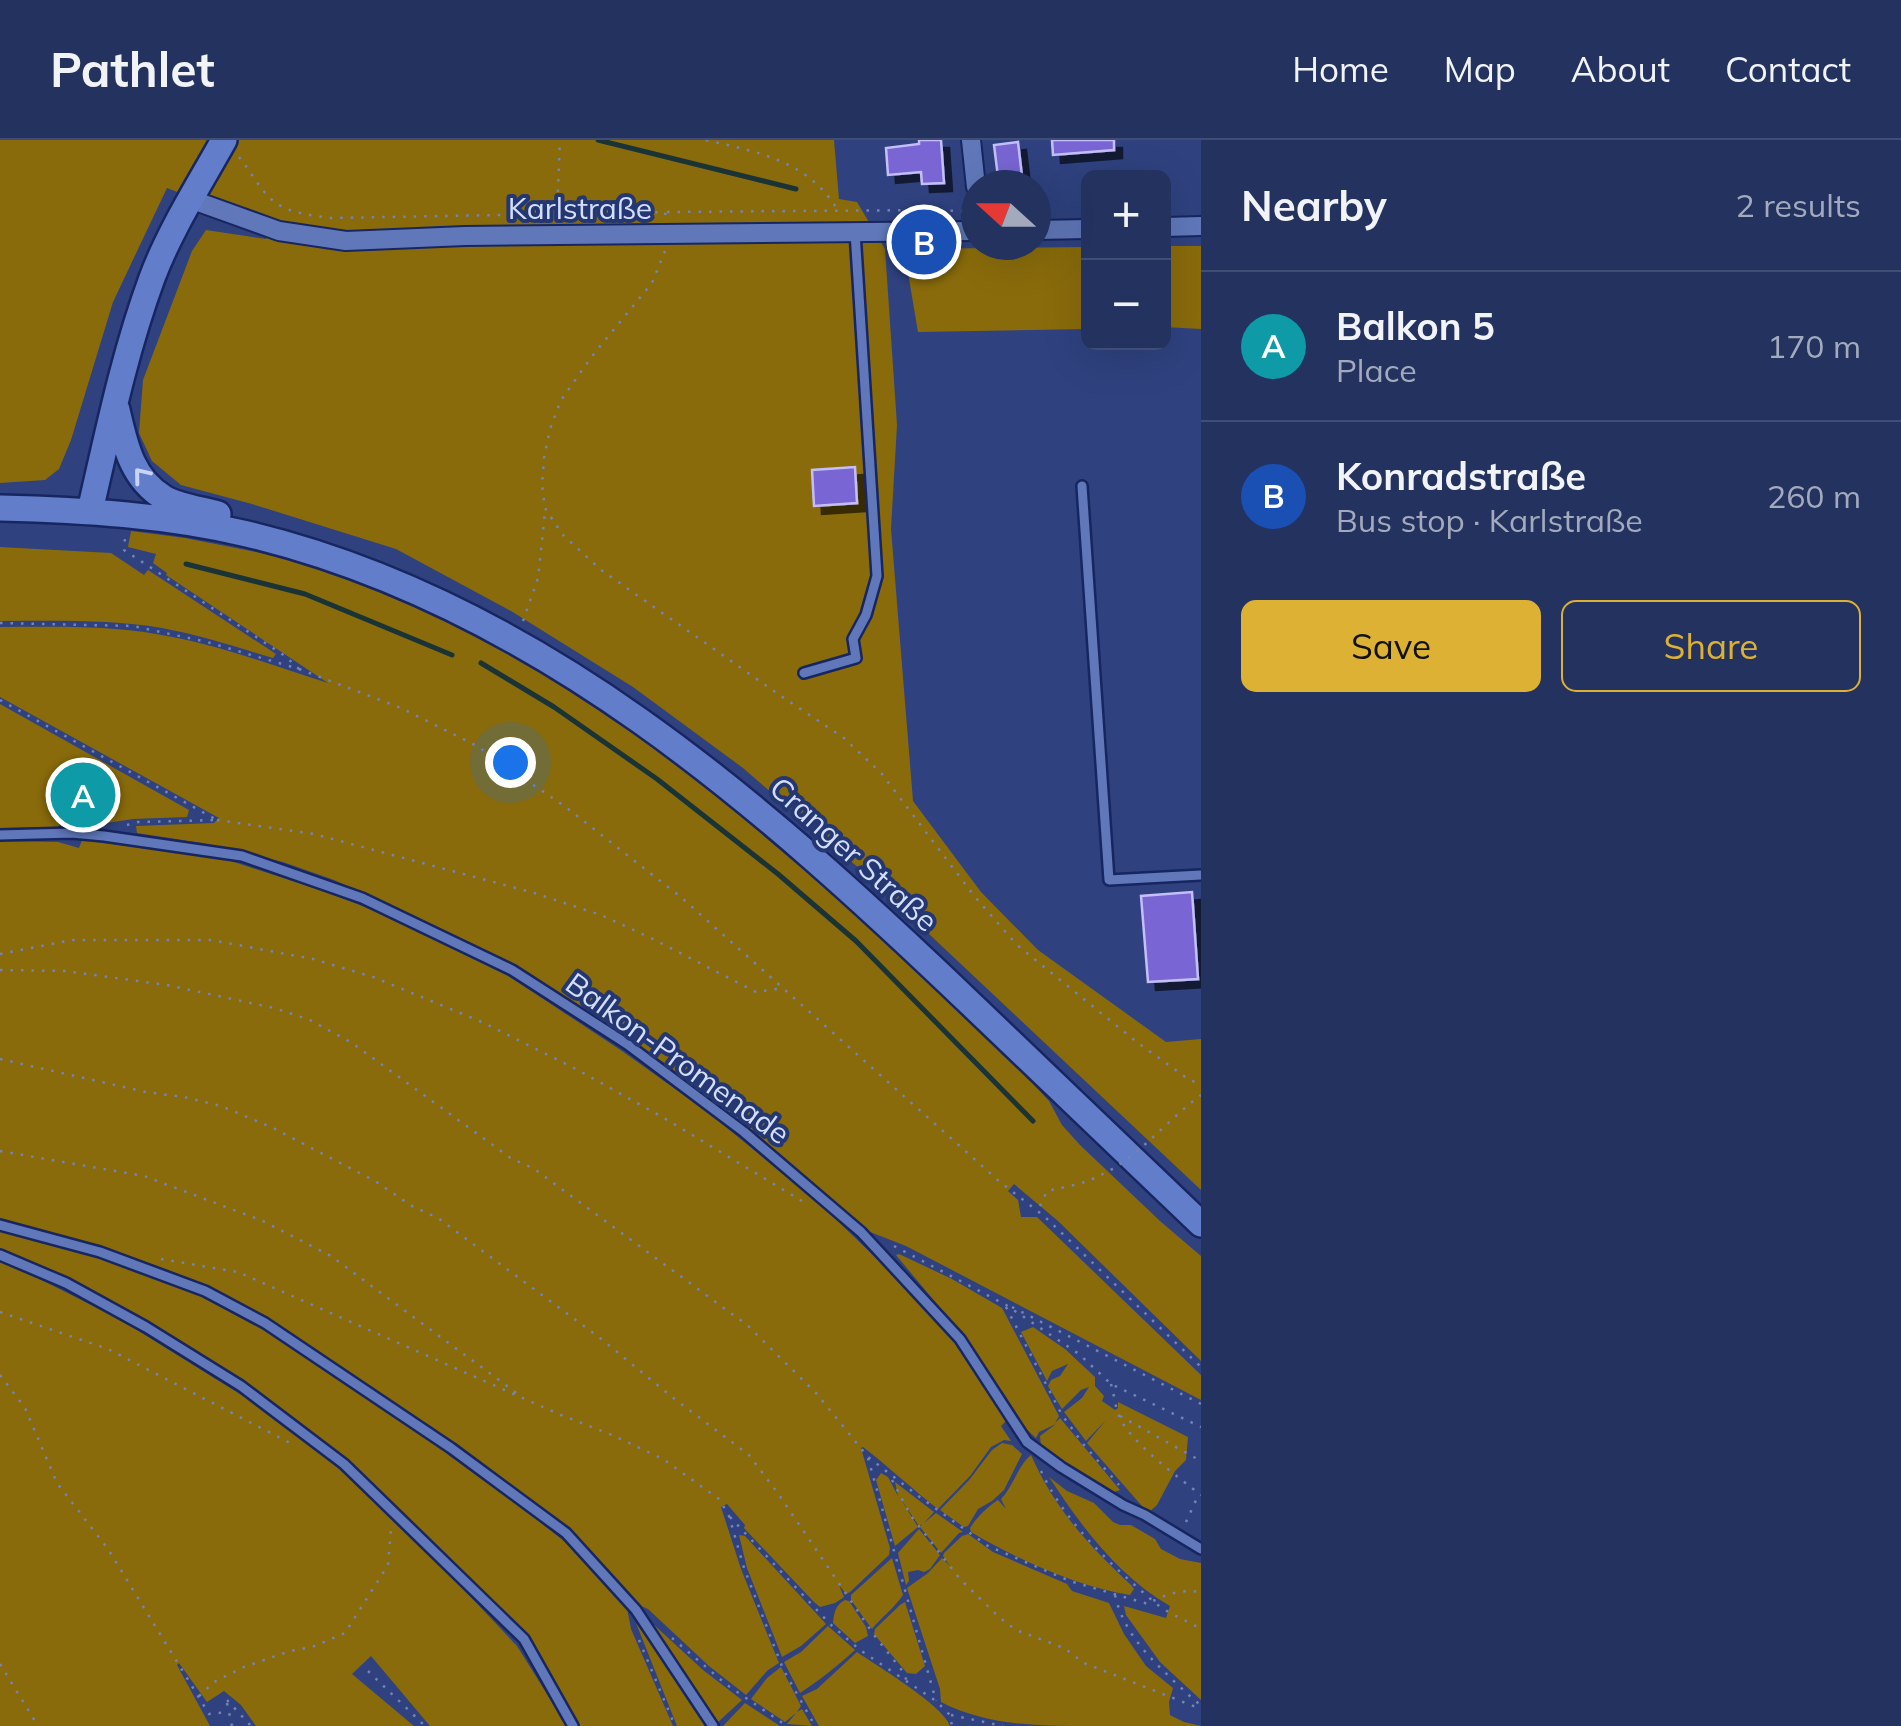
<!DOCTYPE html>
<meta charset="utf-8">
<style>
:root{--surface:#23325f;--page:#2b3a65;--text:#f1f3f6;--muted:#a3aabd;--line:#404d74;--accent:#ddb133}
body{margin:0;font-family:Mulish,sans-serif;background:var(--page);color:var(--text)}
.controls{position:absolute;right:30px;top:30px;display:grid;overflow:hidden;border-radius:15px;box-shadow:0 10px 40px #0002}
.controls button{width:90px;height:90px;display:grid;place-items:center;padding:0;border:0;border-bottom:2px solid var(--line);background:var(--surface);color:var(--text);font:50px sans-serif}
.compass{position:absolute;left:961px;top:30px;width:90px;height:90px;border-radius:50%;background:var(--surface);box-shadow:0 10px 40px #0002;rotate:291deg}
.you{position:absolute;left:510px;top:622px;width:35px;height:35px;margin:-25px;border:8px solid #fff;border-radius:50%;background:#1a73e8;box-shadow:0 0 0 15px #1a73e833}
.badge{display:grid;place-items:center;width:65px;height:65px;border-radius:50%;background:var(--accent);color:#fff;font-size:32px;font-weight:700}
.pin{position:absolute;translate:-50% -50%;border:5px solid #fff;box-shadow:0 2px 10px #0006}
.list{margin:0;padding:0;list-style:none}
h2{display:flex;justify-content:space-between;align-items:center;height:130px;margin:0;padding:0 40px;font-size:42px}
h2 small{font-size:32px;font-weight:400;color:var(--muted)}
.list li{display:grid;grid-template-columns:65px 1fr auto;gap:30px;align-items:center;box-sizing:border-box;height:150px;padding:0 40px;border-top:2px solid var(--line)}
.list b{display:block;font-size:38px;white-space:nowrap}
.list p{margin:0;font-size:32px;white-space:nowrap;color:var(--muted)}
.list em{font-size:32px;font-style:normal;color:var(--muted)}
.actions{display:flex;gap:20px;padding:30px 40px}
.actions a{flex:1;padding:22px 0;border:2px solid var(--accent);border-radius:15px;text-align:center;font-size:35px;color:var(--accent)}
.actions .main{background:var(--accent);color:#111}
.map{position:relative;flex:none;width:1201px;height:1586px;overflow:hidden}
header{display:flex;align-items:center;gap:60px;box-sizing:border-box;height:140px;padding:0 50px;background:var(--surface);border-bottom:2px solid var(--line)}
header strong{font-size:48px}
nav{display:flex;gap:55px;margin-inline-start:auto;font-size:35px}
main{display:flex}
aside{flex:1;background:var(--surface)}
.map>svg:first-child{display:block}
</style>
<header>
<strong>Pathlet</strong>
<nav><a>Home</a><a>Map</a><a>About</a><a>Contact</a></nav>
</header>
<main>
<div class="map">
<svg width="1201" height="1586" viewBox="0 0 1201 1586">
<defs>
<filter id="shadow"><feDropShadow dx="8" dy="8" stdDeviation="0" flood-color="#0009"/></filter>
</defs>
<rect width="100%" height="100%" fill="#2f427f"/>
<!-- green -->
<path fill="#896b0b" d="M0,0H834L839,59L857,62L885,109L897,285L891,389L913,661L981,752L1038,810L1166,902L1201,899V1050L861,730L743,628L633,547L511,471L396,409L252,364L181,345L152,321L139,293L143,240L192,111L206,90L266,99L269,88L167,48L113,162L71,300L59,329L45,340L0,343Z
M1164,106H1201V189L1164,187Z
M1088,107V189L918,192L904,109Z
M131,391L185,398L287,418L360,441L403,458L513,512L671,614L819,736L987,895L1049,961L1062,985L1080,1005L1160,1081L1201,1116V1221L1058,1081L1014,1044L1008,1051L1018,1060L1021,1077H1037L1201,1235V1260L906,1106L865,1090L723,968L663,922L535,838L417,778L334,740L283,722L202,703L137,693L136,686L214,683L219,678L0,557V487C52,487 104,485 156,494C214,503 271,525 328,543L166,435L167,433L153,423L156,414L128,407Z
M0,407L111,413L144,435L148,430L276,514L273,518C236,507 200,495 162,488C108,479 54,481 0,481Z
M0,564L189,670L187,677L133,679L87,686L84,685L85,680L66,675L58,687L0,688Z
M82,700L225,719L326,752L383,774L510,837L622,911L709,973L823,1067L926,1166L954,1201L1007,1280L1001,1286L1011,1301L1004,1300L991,1307L970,1336L938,1369C912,1349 889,1327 863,1307L861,1308L890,1408L889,1415L850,1452L846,1454L839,1445L844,1457L835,1463L820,1467L814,1462L744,1388L745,1385L727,1364L721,1367L741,1429L779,1523L768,1530L746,1555L709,1526L648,1469L634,1463L569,1392L453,1305L268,1180L208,1147L154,1125L57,1095L0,1082V701L58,702L79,708Z
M0,1091L106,1120L204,1155L262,1187L450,1311L564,1401L627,1468L631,1489L673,1586H578L525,1498L455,1426L344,1320L243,1243L149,1183L54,1133L0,1111Z
M899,1114L952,1139L1002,1168L1059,1276L1055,1283L1060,1278L1120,1350L1111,1353L1063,1325L1041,1306L1040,1296L1056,1284L1039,1292L1036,1298L1021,1284L961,1193L896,1115Z
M0,1119L121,1180L264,1269L337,1327L449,1434L517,1506L567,1586H430L371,1516L352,1534L414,1586H256L241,1565L224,1551L207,1562L179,1523L177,1525L210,1586H0Z
M1033,1187L1065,1209L1095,1237V1246L1104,1256L1102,1261L1115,1270L1118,1268V1262L1188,1297L1186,1320L1175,1331L1157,1365L1148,1373L1087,1303L1106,1280L1086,1301L1064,1272L1082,1258L1089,1247L1081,1250L1062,1269L1048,1246L1051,1240L1060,1236L1068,1224L1052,1231L1047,1241L1021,1192Z
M1002,1303L1012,1305L1022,1314L1004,1350L992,1361L978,1369L968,1386L964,1387L940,1370L970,1339L992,1310Z
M1031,1315C1055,1369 1088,1405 1131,1445L1134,1449L1130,1455C1078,1447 1016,1419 971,1392L970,1388C978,1376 986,1368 998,1360L1006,1369L1001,1359C1014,1345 1017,1327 1031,1315Z
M881,1333L888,1337L898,1356L895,1342L934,1372L924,1383L936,1373L963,1392L959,1393L941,1413L920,1387L922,1384L919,1386L900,1358L918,1387L895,1406L876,1340Z
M1049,1337L1067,1351L1094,1363L1113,1382L1120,1385H1131L1155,1399L1161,1409L1180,1419L1201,1423V1560L1160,1522L1126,1475L1124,1466L1166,1478L1170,1466C1118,1436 1081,1386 1049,1337Z
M919,1389L940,1415L930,1429L924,1432L918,1430L908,1432L909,1441L906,1445L898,1413Z
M968,1394L993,1412L1067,1444L1072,1451L1109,1463L1124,1494L1146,1526L1173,1548L1169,1562L1170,1575L1184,1582L1201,1586C1165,1586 1128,1586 1092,1586C1040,1586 987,1586 941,1562L940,1549L907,1448L928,1433L942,1418L950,1426L943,1416L944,1413L962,1396Z
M739,1395L745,1396L826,1484L801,1506L782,1517L747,1428Z
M892,1418L903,1455C895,1467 881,1478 872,1489L851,1460V1455Z
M845,1460L849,1461L866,1487L868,1496L855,1503L833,1483C834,1474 835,1465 845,1460Z
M905,1462L925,1526L916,1534L907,1533L874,1494L875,1489L900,1465Z
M636,1483L646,1497L649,1496L708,1586H677Z
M652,1483L703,1530L742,1560L717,1583Z
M828,1486L855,1510C837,1526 820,1540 800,1553L784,1522L801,1512Z
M857,1512C877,1526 943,1565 950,1586H819L802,1556L817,1549Z
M781,1527L801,1566L797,1572L802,1569L812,1586L787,1584L796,1573L785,1582L751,1559L767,1538Z
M745,1563L780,1586H723Z"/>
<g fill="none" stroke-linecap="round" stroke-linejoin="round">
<!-- stream -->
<path stroke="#193337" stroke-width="5" d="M598,0L796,49
M186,424L305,454L452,515
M481,523L554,567L657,639L778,734L856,801L1033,981"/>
</g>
<!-- building -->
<path fill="#7966d4" stroke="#c4bffb" stroke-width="2.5" filter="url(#shadow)" d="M919,0H941L944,43L922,44L921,32L888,35L886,8L919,4Z
M1052,0H1114V10L1053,15Z
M1018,2L1023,45H999L994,5Z
M855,327L857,363L814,366L812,330Z
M1192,752L1198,839L1148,842L1141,756Z"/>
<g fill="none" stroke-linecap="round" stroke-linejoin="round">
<defs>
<path id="service" d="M1082,346L1109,740L1201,735
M804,533L856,518L853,499L866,475L877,436L855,92
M0,695L72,693L104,696L242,716L362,758L512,830L627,904L744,992L861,1092L960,1199L1027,1302L1061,1327L1123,1365L1145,1375L1201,1409
M0,1085L100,1112L205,1151L265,1183L451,1308L566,1393L636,1470L713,1586
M0,1115L66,1143L146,1187L241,1246L344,1324L524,1499L573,1586"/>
<path id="minor" d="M971,0L976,47
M190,59L279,91L346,101L465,96L976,91
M1164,87L1201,86
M1036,90L1088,89"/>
<path id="secondary" d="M117,270C125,304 131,338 164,358C179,367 201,369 218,374
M0,368C83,370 166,375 247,394C536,463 763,665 972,865C1048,938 1125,1011 1201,1084
M90,371C108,293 124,214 152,138C170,90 199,45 224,0"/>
</defs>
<!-- service casing -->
<use href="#service" stroke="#172661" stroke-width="14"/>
<!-- minor casing -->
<use href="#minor" stroke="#172661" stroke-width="22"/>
<!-- secondary casing -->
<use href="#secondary" stroke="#172661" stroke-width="30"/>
<!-- path -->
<path stroke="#7484b4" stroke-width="2.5" stroke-dasharray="2.5 8" stroke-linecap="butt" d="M706,0C757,12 807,20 837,69
M239,17C249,29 257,45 269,57C284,73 310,75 331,78L665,72L666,78
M667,72L939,70L974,72
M557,73L560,0
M665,111L652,143L593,215L561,260L550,289L544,318L542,345L545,368L562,394L601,430L781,556L844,598L882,634L975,757L1017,805L1138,903L1188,939L1201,945
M523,481L538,438L545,372
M0,483L133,486L207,502L299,529L285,516L124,410L125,398
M299,529L401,568L477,606L567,668L682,758L1000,1042L1044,1076L1201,1227
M0,560L217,680L138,682L127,685
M76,677L83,655
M217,680L314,694L531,752L601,775L653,799L756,852L784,848
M0,814L72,800H211L313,819L373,837L482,882L576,929L664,978L802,1061
M0,830L65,831L167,845L274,868L310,880L352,903L512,1019L533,1028L747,1185L816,1253L868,1317L921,1358L988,1406L1070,1441L1148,1464C1164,1454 1183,1449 1201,1452
M0,919L146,952L184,957L221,966L271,987L375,1041L412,1066L438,1078L600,1198L672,1257L749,1315L777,1352L874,1495L904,1533L907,1542
M0,1011L144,1036L263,1081L331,1116L519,1255
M894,1106L1006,1165L1079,1214L1111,1244L1201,1287
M161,1119L238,1132L561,1275L612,1295L663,1319L719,1359L729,1376L744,1428L783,1529L815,1586
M1006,1167L1062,1275L1084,1305L1119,1345
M1012,1167L1201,1264
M0,1172L108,1209L294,1305
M0,1235L25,1268L57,1343L108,1409L209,1574L228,1572
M1111,1244C1114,1254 1115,1266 1119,1276C1129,1301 1179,1338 1201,1355
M1120,1276L1201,1321
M868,1318L936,1561
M1041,1331C1066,1384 1110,1424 1153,1461C1166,1473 1186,1480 1201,1489
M892,1340L911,1376L960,1439L999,1477L1016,1490L1064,1508L1084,1523L1201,1569
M730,1377L830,1484L860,1510L936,1561L950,1575L952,1586
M1186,1382L1197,1358
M1115,1455C1124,1494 1149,1517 1177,1544C1185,1551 1192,1559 1201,1565
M672,1498L727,1545L787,1586
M639,1500L675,1586
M0,1524L38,1586
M368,1531L425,1586
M199,1556L214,1542L244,1527L290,1511L312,1507L345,1493L388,1425L391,1389
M227,1560L251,1586
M227,1563L232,1586
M951,1575L1003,1586"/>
<!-- service -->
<use href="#service" stroke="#6078ba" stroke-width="9"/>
<!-- minor -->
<use href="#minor" stroke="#6078ba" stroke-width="18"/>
<!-- secondary -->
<use href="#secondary" stroke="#627dc9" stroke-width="25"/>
<!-- path-bridge -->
<path stroke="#7484b4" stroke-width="2.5" stroke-dasharray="2.5 8" stroke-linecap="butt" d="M1040,1066L1047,1051C1065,1047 1084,1044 1101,1035C1139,1017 1167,980 1201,955"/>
</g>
<!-- one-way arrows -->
<defs><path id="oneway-chevron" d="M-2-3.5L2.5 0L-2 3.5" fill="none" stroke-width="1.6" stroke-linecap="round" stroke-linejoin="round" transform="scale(2.5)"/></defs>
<use stroke="#c7d4f6" href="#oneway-chevron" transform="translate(141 335) rotate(-129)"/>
<g text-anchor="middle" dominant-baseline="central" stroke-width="8" stroke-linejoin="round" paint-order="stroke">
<!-- street labels -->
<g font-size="30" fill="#d2defb" stroke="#253773">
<text x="580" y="68">Karlstraße</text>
<text transform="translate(854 714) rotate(42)">Cranger Straße</text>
<text transform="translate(678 918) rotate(36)">Balkon-Promenade</text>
</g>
</g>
</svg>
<div class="controls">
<button>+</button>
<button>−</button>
</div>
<svg class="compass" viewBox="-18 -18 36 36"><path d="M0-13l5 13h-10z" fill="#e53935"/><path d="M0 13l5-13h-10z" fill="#a3aabd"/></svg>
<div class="you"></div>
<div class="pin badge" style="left:83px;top:655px;background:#0f9aa8">A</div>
<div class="pin badge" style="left:924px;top:102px;background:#1a4fb4">B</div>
</div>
<aside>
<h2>Nearby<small>2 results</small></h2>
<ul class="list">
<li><span class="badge" style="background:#0f9aa8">A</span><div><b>Balkon 5</b><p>Place</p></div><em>170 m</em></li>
<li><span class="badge" style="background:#1a4fb4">B</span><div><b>Konradstraße</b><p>Bus stop · Karlstraße</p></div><em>260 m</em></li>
</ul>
<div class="actions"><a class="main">Save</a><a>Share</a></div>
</aside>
</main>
